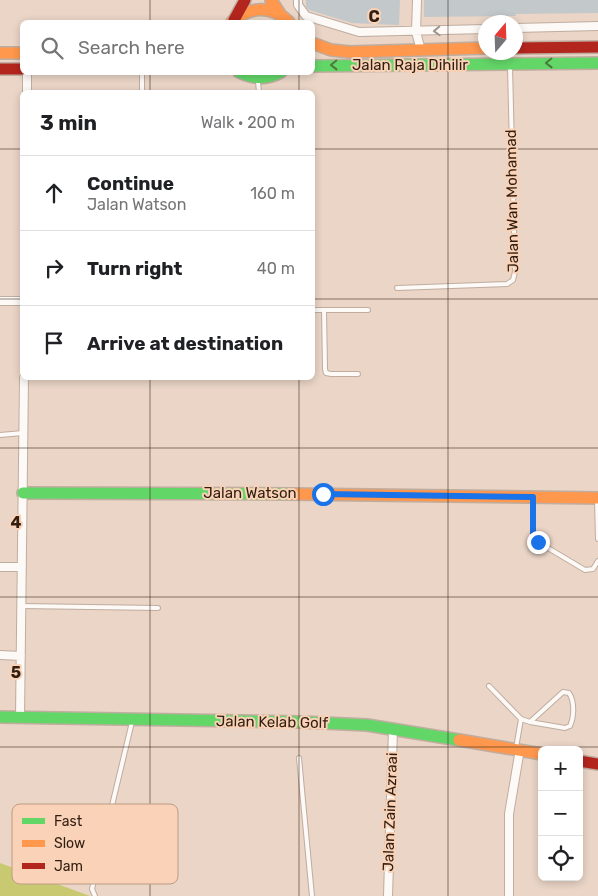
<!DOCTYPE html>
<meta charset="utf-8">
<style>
:root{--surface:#fff;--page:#f2f2f2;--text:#202124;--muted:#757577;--line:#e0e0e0}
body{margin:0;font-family:Rubik,sans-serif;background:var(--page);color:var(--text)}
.controls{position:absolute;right:15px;bottom:15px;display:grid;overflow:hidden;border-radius:8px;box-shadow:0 2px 8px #0003}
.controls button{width:45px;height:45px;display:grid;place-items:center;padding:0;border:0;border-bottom:1px solid var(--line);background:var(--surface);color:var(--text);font:25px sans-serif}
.compass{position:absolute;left:478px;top:15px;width:45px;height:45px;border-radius:50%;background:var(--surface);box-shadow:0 2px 8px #0003;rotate:19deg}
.stop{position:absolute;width:15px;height:15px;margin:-11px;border:4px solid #1a73e8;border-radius:50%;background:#fff}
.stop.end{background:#1a73e8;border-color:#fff;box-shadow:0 1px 5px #0008}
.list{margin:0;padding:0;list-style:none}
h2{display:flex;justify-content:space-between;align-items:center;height:65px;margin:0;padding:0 20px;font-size:21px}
h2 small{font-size:16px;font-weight:400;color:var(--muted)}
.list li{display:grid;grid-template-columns:32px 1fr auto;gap:15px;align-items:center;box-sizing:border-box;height:75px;padding:0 20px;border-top:1px solid var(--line)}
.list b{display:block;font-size:19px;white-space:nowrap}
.list p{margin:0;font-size:16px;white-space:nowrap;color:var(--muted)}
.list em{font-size:16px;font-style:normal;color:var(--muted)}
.icon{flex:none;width:28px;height:28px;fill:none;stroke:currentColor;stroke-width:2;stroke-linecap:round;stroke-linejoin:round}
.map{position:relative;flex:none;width:598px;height:896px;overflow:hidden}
.search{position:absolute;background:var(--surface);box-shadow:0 2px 8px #0003;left:20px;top:20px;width:295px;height:55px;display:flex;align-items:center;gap:12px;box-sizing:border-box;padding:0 18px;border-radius:8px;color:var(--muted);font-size:19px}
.panel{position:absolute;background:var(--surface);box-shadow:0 2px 8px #0003;left:20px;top:90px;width:295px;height:290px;border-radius:8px}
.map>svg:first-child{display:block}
</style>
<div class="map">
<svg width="598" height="896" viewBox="0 0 598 896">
<rect width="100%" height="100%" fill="#ead5c6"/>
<!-- green -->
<path fill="#c8c971" d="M0,863L90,896H0Z"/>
<!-- building -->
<path fill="#c3c8ca" d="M306,0H400L399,25L352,23L309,10L306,7Z
M424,0H598V13L515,14L516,16L424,17Z"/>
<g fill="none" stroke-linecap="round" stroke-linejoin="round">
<defs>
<path id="lane" d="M258,82L259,92
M142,92V72
M397,288L507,284L513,280L515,272L510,67
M312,310H368
M324,310L325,369L326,373L331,374H358
M0,435L23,433
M533,499V533L538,542L585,570L593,569L598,561
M597,499L598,539
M21,606L158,608
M489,686L521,719L516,748
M521,719L530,722L563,692L569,693C575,702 574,717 570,726L565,728L530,722
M299,758L312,896
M95,896L92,889L132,722"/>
<path id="street" d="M298,0V5L306,16L359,32L486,29
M417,0L416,32L421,50
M516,28L598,26
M27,92V72
M0,301H22
M0,567H22
M0,655L21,656
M20,717L24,378
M388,896L393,729
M509,896V814L520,749"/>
<path id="fast" d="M312,66L598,63
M239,72C254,79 266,80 281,72
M23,493L290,494
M0,717L302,722L367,725L459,740"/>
<path id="slow" d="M271,0L280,14
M232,22C250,6 271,5 289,22
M312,43L331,50L350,52L486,48
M0,53H22
M290,494L598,498
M459,740L542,754"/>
<path id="jam" d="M234,20L245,0
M516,48L598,47
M0,69H22
M579,761L598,764"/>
</defs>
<!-- lane casing -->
<use href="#lane" stroke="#bfada0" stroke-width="6"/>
<!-- street casing -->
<use href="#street" stroke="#bfada0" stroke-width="10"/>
<!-- fast casing -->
<use href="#fast" stroke="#bfada0" stroke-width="14"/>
<!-- slow casing -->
<use href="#slow" stroke="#bfada0" stroke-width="14"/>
<!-- jam casing -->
<use href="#jam" stroke="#bfada0" stroke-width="14"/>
<!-- lane -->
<use href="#lane" stroke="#fcf9f6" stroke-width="4"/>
<!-- street -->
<use href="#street" stroke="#fcf9f6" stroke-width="8"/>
<!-- fast -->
<use href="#fast" stroke="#63d668" stroke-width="11"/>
<!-- slow -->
<use href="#slow" stroke="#ff974d" stroke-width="11"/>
<!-- jam -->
<use href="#jam" stroke="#b3261e" stroke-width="11"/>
</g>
<!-- one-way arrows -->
<defs><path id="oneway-chevron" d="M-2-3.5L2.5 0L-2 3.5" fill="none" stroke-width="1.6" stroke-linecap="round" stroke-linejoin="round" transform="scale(1.25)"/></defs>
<use stroke="#a0968f" href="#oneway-chevron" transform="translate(437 31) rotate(178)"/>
<g stroke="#4a7a3c">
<use href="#oneway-chevron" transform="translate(549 63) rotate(179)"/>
<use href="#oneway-chevron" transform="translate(334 65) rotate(179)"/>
</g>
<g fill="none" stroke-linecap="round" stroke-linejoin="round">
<!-- route -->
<path stroke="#1a73e8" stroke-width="6" d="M323,494L533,497V533L538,542"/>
</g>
<!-- grid -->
<path fill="none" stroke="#301e11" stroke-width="1" stroke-opacity="0.55" d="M150,0V22M299,0V22M448,0V896M150,72V92M299,72V92M0,149H22M312,149H598M0,299H22M312,299H598M150,378V896M299,378V896M0,448H598M0,597H598M0,747H598"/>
<g text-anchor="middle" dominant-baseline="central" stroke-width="4" stroke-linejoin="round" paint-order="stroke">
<!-- street labels -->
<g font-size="15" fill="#301e11" stroke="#f9d2b7">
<text x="410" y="65">Jalan Raja Dihilir</text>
<text transform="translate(512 201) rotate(-91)">Jalan Wan Mohamad</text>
<text x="250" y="493">Jalan Watson</text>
<text transform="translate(272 722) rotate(1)">Jalan Kelab Golf</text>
<text transform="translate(390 812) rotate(-88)">Jalan Zain Azraai</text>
</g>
</g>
<!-- legend -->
<rect x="12" y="804" width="166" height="80" rx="8" fill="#f9d2b7" stroke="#bd9c85" stroke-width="1"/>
<rect x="22" y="818" width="23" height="6" fill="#63d668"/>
<rect x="22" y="840" width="23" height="7" fill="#ff974d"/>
<rect x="22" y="863" width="23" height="6" fill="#b3261e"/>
<g font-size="14" fill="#301e11">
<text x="54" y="826">Fast</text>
<text x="54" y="848">Slow</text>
<text x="54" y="871">Jam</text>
</g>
<g font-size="16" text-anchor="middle" font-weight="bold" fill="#301e11" stroke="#f9d2b7" stroke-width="4" stroke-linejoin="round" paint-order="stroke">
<text x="374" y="22">C</text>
<text x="16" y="528">4</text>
<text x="16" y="678">5</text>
</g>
</svg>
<div class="controls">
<button>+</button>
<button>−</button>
<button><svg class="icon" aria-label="locate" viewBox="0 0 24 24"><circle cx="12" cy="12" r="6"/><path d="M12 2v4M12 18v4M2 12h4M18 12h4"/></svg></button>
</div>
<svg class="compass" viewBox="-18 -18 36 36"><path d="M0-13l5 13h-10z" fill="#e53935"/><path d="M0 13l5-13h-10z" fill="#757577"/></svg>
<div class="stop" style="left:323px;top:494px"></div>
<div class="stop end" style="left:538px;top:542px"></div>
<div class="search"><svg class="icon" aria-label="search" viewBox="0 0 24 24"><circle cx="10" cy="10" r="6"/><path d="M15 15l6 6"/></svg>Search here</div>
<section class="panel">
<h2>3 min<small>Walk · 200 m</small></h2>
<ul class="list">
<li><svg class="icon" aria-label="ahead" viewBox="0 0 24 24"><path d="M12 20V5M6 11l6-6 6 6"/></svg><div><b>Continue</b><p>Jalan Watson</p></div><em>160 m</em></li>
<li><svg class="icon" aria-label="right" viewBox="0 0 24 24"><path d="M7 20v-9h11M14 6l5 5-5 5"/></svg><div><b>Turn right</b></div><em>40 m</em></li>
<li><svg class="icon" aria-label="arrive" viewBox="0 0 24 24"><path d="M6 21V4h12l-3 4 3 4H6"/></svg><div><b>Arrive at destination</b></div></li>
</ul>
</section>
</div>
